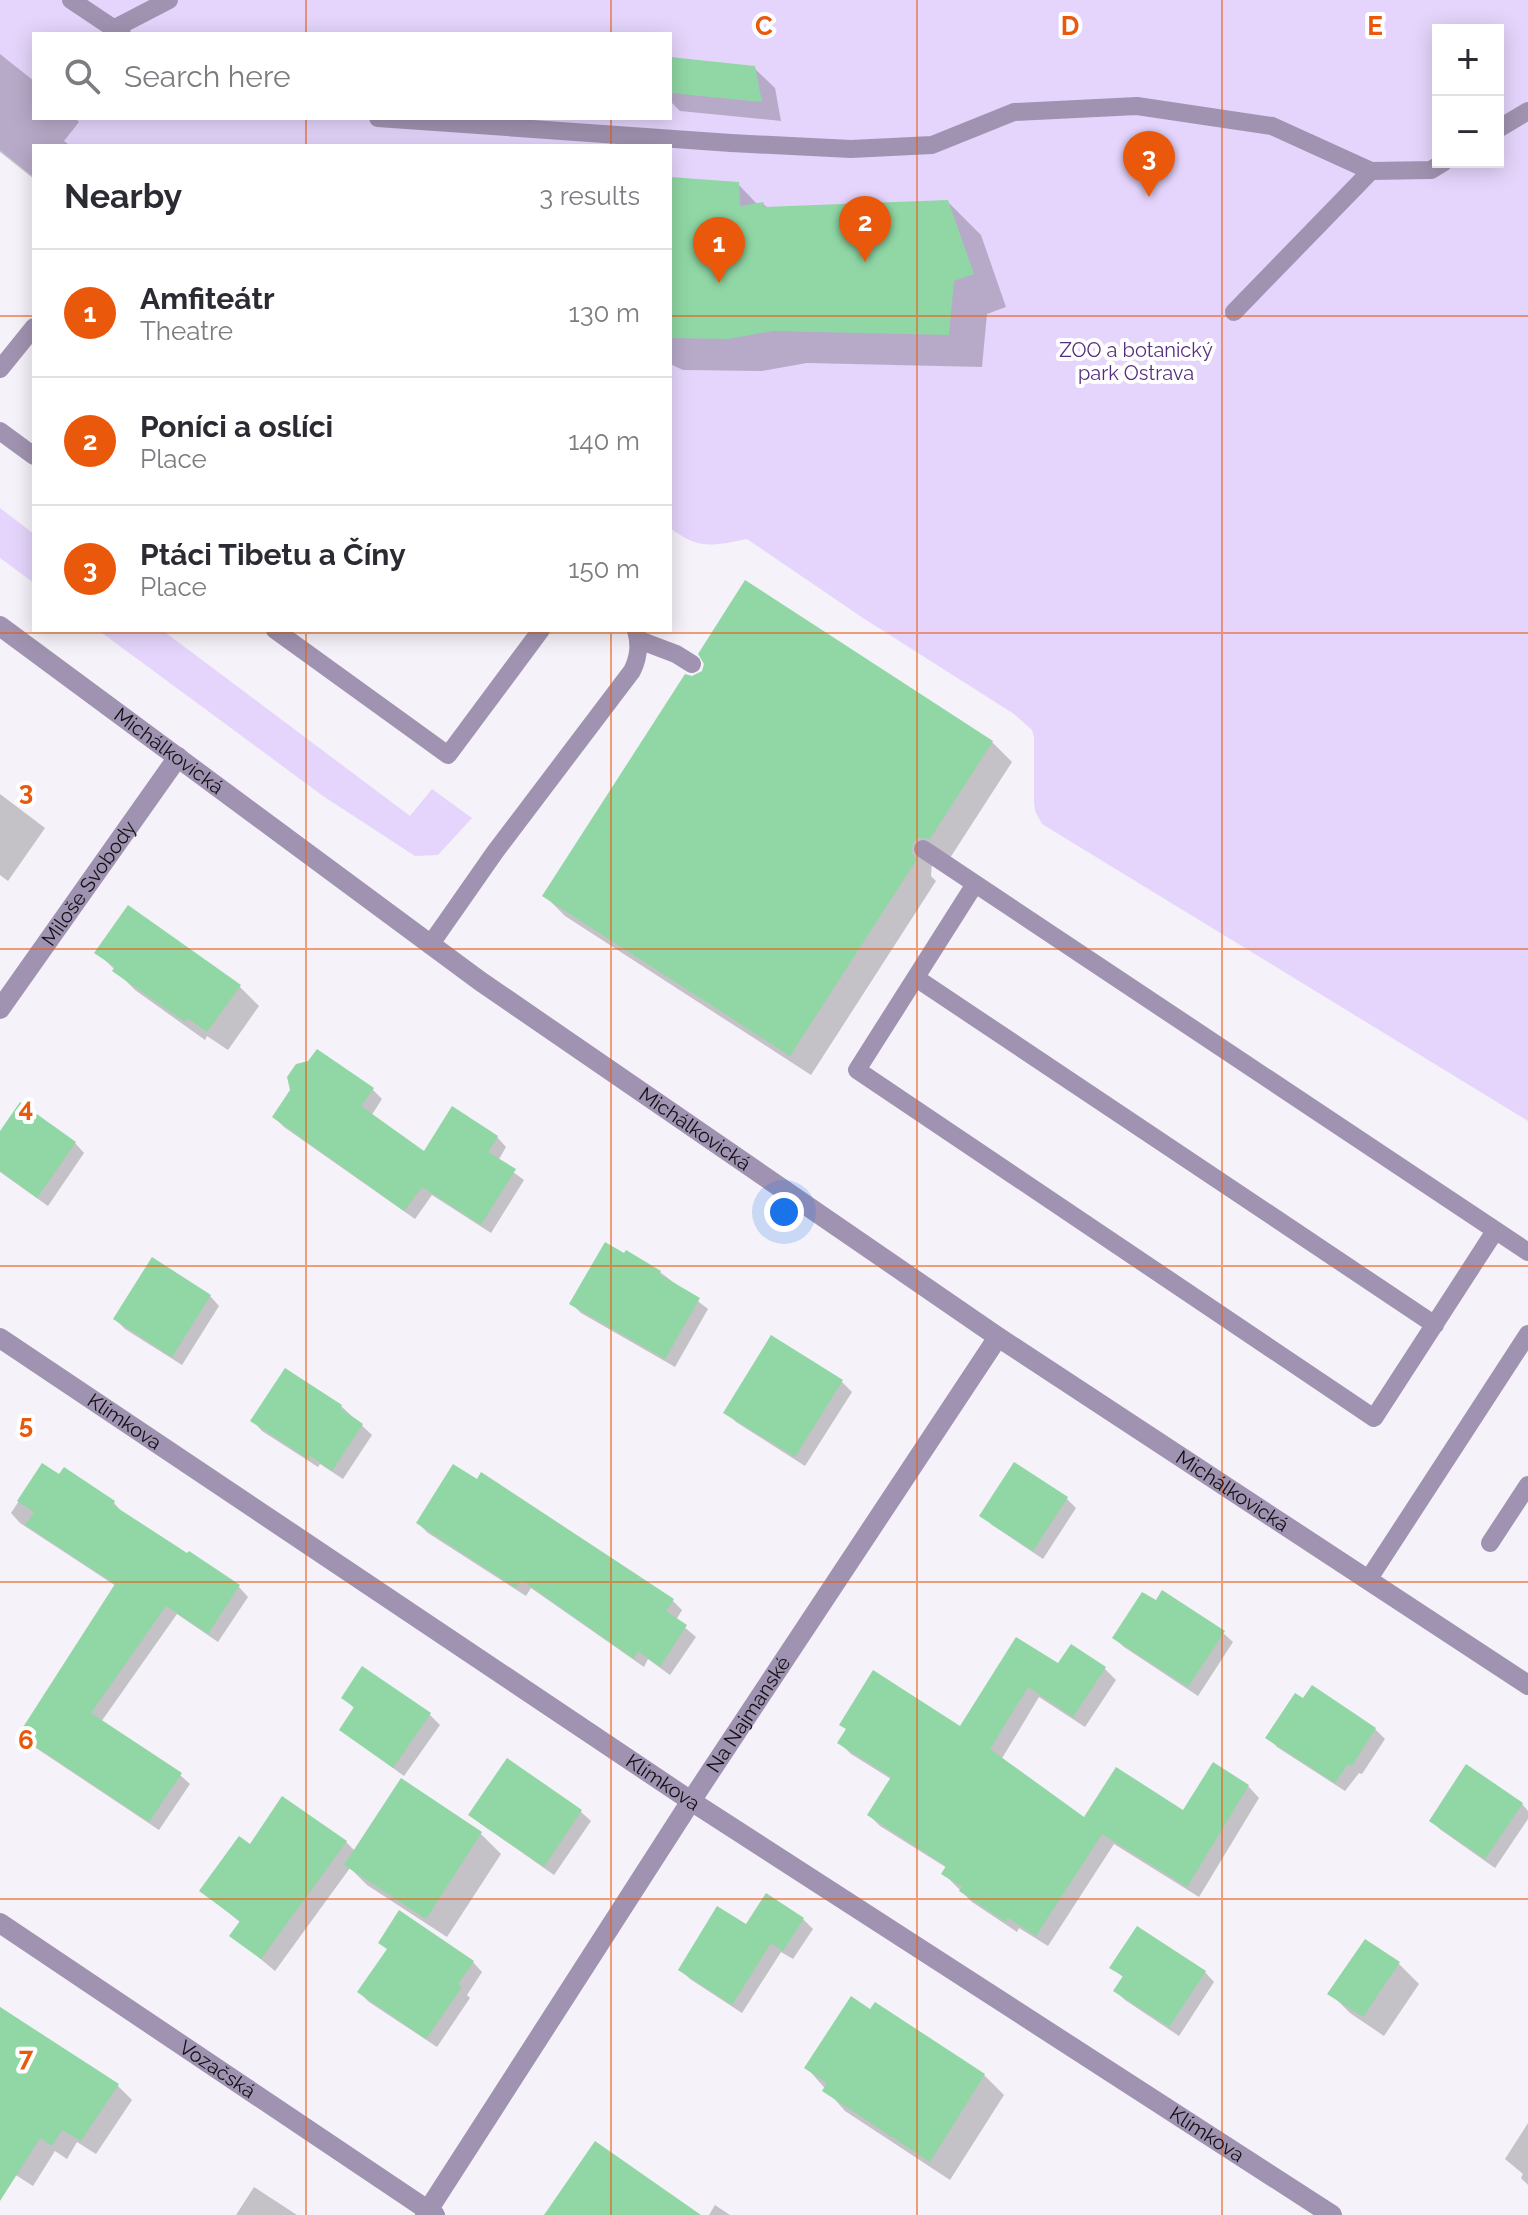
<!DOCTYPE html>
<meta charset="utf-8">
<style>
:root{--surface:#fff;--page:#f2f2f3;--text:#2b2b33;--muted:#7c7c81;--line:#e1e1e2;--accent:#ea580c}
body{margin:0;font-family:Raleway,sans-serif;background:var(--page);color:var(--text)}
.controls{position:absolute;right:24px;top:24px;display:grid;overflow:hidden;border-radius:0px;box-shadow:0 4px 20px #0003}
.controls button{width:72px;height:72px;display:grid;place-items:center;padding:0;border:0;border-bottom:2px solid var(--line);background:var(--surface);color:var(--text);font:40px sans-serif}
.you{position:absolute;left:784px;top:1212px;width:28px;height:28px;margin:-20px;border:6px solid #fff;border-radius:50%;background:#1a73e8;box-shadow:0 0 0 12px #1a73e833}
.badge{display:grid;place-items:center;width:52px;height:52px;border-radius:50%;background:var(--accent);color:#fff;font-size:26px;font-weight:700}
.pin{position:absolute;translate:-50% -66px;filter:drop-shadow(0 2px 4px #0008)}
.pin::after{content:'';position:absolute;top:42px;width:28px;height:24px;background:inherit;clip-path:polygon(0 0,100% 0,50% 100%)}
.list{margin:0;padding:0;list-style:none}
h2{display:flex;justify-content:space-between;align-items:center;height:104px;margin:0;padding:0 32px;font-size:34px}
h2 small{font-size:26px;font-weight:400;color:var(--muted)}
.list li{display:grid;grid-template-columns:52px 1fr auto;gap:24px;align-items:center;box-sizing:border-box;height:128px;padding:0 32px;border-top:2px solid var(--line)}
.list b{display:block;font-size:30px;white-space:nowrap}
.list p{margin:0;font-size:26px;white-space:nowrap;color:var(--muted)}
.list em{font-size:26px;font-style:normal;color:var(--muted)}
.icon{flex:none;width:44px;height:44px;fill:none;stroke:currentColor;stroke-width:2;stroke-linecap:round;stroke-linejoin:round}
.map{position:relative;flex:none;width:1528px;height:2215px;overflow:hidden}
.search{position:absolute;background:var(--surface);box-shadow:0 4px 20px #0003;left:32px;top:32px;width:640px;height:88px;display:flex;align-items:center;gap:20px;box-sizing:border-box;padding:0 28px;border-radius:0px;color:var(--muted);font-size:30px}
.panel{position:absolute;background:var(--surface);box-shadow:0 4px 20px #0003;left:32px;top:144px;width:640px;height:488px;border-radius:0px}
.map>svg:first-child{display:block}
</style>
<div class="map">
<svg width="1528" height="2215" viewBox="0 0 1528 2215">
<rect width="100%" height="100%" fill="#f5f2f9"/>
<!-- green -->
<path fill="#e5d5fc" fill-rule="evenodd" d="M0,0H1528V1121L1042,824L1035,811L1034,802V737L1032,730L1014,714L863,618L747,539C713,546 699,550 670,528V146H34V177L0,150ZM1438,30H1498V162H1438ZM34,34H670V118H34Z
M0,508L34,534V583L0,558Z
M98,630H162L410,816L432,789L472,818L438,855L415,856L323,796Z"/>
<!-- shadow -->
<path fill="#0003" d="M0,54L34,81V118H75L79,122L64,141L71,146H34V179L0,152Z
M670,67L754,68L775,88L781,121L680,111L670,101Z
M670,179L738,184L758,205L763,204L768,208L948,202L981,235L1006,307L987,314L982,367L807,363L762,371L683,370L670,364Z
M992,742L1012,762L950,858L932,863L931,876L936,881L811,1075L565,916L545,896Z
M0,794L45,828L8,881L0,875Z
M97,952L239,986L259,1006L228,1050L207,1036L205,1040L135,990Z
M372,1089L382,1099L371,1116L424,1153L497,1137L506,1147L498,1161L524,1180L491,1233L432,1195L415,1219L284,1127L274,1117Z
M0,1135L75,1143L84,1153L48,1206L0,1172Z
M627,1253L660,1272L708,1309L675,1367L581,1313L572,1304Z
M210,1296L219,1306L182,1365L125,1329L115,1319Z
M772,1338L842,1382L852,1392L805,1466L736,1422L726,1412Z
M341,1406L372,1435L343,1479L320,1464L318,1467L262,1431L253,1421Z
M42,1466L114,1503L123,1513L188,1556L190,1554L239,1587L248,1597L218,1642L177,1614L101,1722L180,1775L190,1784L159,1830L30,1744L20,1735L116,1586L20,1523L11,1513Z
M1066,1498L1076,1508L1043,1559L992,1525L982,1516Z
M418,1523L672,1600L682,1610L676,1620L696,1637L670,1675L648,1659L644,1667L531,1588L526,1596L428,1533Z
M1223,1633L1233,1642L1198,1696L1124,1647L1114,1638Z
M1071,1646L1105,1669L1116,1680L1085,1727L1039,1697L1001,1760L1085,1820L1184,1813L1214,1765L1248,1786L1259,1798L1199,1897L1114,1844L1048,1946L1019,1928L1017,1932L972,1902L943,1873L947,1868L880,1826L869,1815L891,1779L851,1754L840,1743L847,1730L842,1725L960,1729L1058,1666Z
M363,1668L430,1715L440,1725L404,1776L341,1730L355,1709L343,1697Z
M1375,1729L1385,1739L1362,1774L1359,1773L1345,1791L1277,1747L1268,1737Z
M507,1761L581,1812L591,1821L554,1875L481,1824L471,1815Z
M282,1799L346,1842L356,1852L481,1834L501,1854L447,1937L367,1885L350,1868L275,1971L232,1935L241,1923L202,1891L250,1846Z
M1522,1804L1528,1811V1819L1495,1868L1441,1830L1431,1821Z
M803,1919L813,1929L793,1959L781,1952L742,2013L690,1979L681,1970L746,1927Z
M380,1942L473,1962L482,1972L467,1995L470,1998L437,2047L369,2002L359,1992L388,1950Z
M1365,1942L1399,1964L1419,1984L1384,2036L1350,2013L1330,1993Z
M1112,1968L1205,1972L1214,1982L1179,2036L1125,2000L1115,1990L1124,1978Z
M0,2007L118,2086L132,2100L96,2154L77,2142L67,2159L55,2151L33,2186L0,2165Z
M807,2068L984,2075L1004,2095L950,2180L845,2111Z
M1528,2123V2185L1521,2178L1523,2174L1505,2159Z
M254,2187L297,2215H236Z
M715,2205L730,2215H709Z"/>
<!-- building -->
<path fill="#90d7a5" d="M670,57L755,66L762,102L670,93Z
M670,177L739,182L740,206L764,202L763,207L948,200L974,274L954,281L949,335L773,331L728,339L670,338Z
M745,580L993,741L930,839L918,838L913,843L912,854L917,859L790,1056L542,896L685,674L692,676L702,671L704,664L698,654Z
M128,905L241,985L207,1032L187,1018L185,1022L112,971L115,967L94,953Z
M317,1049L374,1088L361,1106L424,1151L452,1106L498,1136L488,1152L516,1169L481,1225L422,1187L404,1211L272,1117L290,1090L287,1077L296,1064L308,1061Z
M20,1102L76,1142L37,1198L0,1171V1131Z
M605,1242L624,1253L626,1250L661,1271L659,1274L700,1298L665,1359L569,1304Z
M152,1257L211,1295L172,1357L113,1319Z
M771,1335L843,1380L795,1457L723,1413Z
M285,1368L342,1405L340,1408L363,1424L332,1471L310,1456L308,1459L250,1421Z
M1014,1462L1068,1497L1033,1551L979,1516Z
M42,1463L59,1474L64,1467L115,1501L113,1505L187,1553L189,1551L240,1585L208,1634L166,1606L91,1713L182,1773L149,1822L18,1735L115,1584L25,1525L34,1512L17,1501Z
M453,1464L477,1479L481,1472L674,1599L666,1611L687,1625L660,1667L638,1651L634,1659L521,1580L516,1588L416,1523Z
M1162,1590L1225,1631L1188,1687L1112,1638L1142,1592L1156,1600Z
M1016,1637L1058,1663L1071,1644L1106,1667L1073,1717L1028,1687L990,1749L1084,1817L1116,1767L1183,1810L1213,1762L1249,1785L1187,1887L1102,1834L1036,1936L1008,1918L1006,1922L959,1891L962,1887L941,1874L946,1866L867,1815L891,1777L837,1743L846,1729L839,1725L873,1670L960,1726Z
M362,1666L431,1713L393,1768L339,1730L354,1707L341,1698Z
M1312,1685L1376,1728L1352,1766L1348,1764L1335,1783L1265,1738L1295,1693L1303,1698Z
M507,1758L582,1810L544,1867L468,1815Z
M1466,1764L1523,1803L1485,1859L1429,1821Z
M401,1778L482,1832L426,1919L344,1865Z
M282,1796L347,1841L261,1959L229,1936L240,1921L199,1891L239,1836L250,1844Z
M766,1893L804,1918L783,1951L771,1943L732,2005L678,1970L717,1906L746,1924Z
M399,1910L474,1961L458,1984L462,1987L426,2039L357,1992L387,1949L378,1943Z
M1137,1926L1206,1971L1169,2027L1113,1991L1123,1976L1109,1968Z
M1365,1939L1400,1962L1363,2017L1327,1994Z
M851,1996L870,2009L875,2002L985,2074L930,2162L822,2091L827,2083L804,2068Z
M0,2007L119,2084L81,2141L62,2130L52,2146L40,2138L0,2201Z
M595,2141L701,2215H544Z"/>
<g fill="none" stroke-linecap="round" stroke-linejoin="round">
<!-- service -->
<path stroke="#a093b1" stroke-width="18" d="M71,0L122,34
M115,28L169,0
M378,118L731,143L851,149L932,145L1014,112L1137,106L1272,126L1371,171L1431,170L1444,162
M1498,129L1528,111
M1234,312L1371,171
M0,369L34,327
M0,431L34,456
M275,630L448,755L541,630
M639,640L676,654L692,664
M923,849L1528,1252
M975,884L857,1070L1374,1418L1495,1231
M430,945L495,852L632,671C639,657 640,645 636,630
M916,978L1435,1325
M1490,1543L1528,1485
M1368,1580L1528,1334"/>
<!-- minor -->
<g stroke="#a093b1" stroke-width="20">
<path id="s1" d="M0,1009L178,757"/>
<path id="s2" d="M0,1338L691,1801L1332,2215"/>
<path id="s3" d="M0,1923L435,2215"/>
<path id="s4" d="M425,2215L691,1801L998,1337"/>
</g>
<!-- tertiary -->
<path stroke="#a093b1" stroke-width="20" id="s5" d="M0,626L480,981L998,1337L1528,1685"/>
</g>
<!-- grid -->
<path fill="none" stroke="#e8590c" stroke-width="2" stroke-opacity="0.55" d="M306,0V34M611,0V34M917,0V2215M1222,0V2215M306,118V146M611,118V146M0,316H34M670,316H1528M306,630V2215M611,630V2215M0,633H1528M0,949H1528M0,1266H1528M0,1582H1528M0,1899H1528"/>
<g text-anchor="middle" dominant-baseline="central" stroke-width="8" stroke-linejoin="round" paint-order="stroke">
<!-- park labels -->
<g font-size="20" fill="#552e7d" stroke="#fff">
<text x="1136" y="350">ZOO a botanický<tspan x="1136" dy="23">park Ostrava</tspan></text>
</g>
<!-- street labels -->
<g font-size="20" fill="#131215" stroke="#fff">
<text stroke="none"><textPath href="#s5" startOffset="210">Michálkovická</textPath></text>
<text stroke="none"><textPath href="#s1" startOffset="154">Miloše Svobody</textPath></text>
<text stroke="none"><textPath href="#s5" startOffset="858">Michálkovická</textPath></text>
<text stroke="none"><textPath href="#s2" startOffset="150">Klímkova</textPath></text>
<text stroke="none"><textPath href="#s5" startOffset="1506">Michálkovická</textPath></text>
<text stroke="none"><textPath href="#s4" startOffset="596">Na Najmanské</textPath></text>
<text stroke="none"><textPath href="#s2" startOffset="798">Klímkova</textPath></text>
<text stroke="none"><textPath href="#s3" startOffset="262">Vozačská</textPath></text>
<text stroke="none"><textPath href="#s2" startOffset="1446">Klímkova</textPath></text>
</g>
</g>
<g font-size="26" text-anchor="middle" font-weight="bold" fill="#e8590c" stroke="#fff" stroke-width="8" stroke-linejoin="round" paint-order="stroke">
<text x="764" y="35">C</text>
<text x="1070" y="35">D</text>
<text x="1375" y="35">E</text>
<text x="26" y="800">3</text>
<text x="26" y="1117">4</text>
<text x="26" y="1433">5</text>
<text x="26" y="1749">6</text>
<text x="26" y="2066">7</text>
</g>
</svg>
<div class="controls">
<button>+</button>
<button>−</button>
</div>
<div class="you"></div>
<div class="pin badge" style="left:719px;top:283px">1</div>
<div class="pin badge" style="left:865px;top:262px">2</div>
<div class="pin badge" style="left:1149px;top:197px">3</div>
<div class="search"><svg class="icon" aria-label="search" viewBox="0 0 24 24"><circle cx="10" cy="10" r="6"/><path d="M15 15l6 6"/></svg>Search here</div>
<section class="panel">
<h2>Nearby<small>3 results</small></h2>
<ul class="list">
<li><span class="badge">1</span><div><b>Amfiteátr</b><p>Theatre</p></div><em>130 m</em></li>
<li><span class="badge">2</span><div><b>Poníci a oslíci</b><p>Place</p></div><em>140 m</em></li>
<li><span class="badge">3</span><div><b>Ptáci Tibetu a Číny</b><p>Place</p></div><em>150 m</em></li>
</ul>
</section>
</div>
